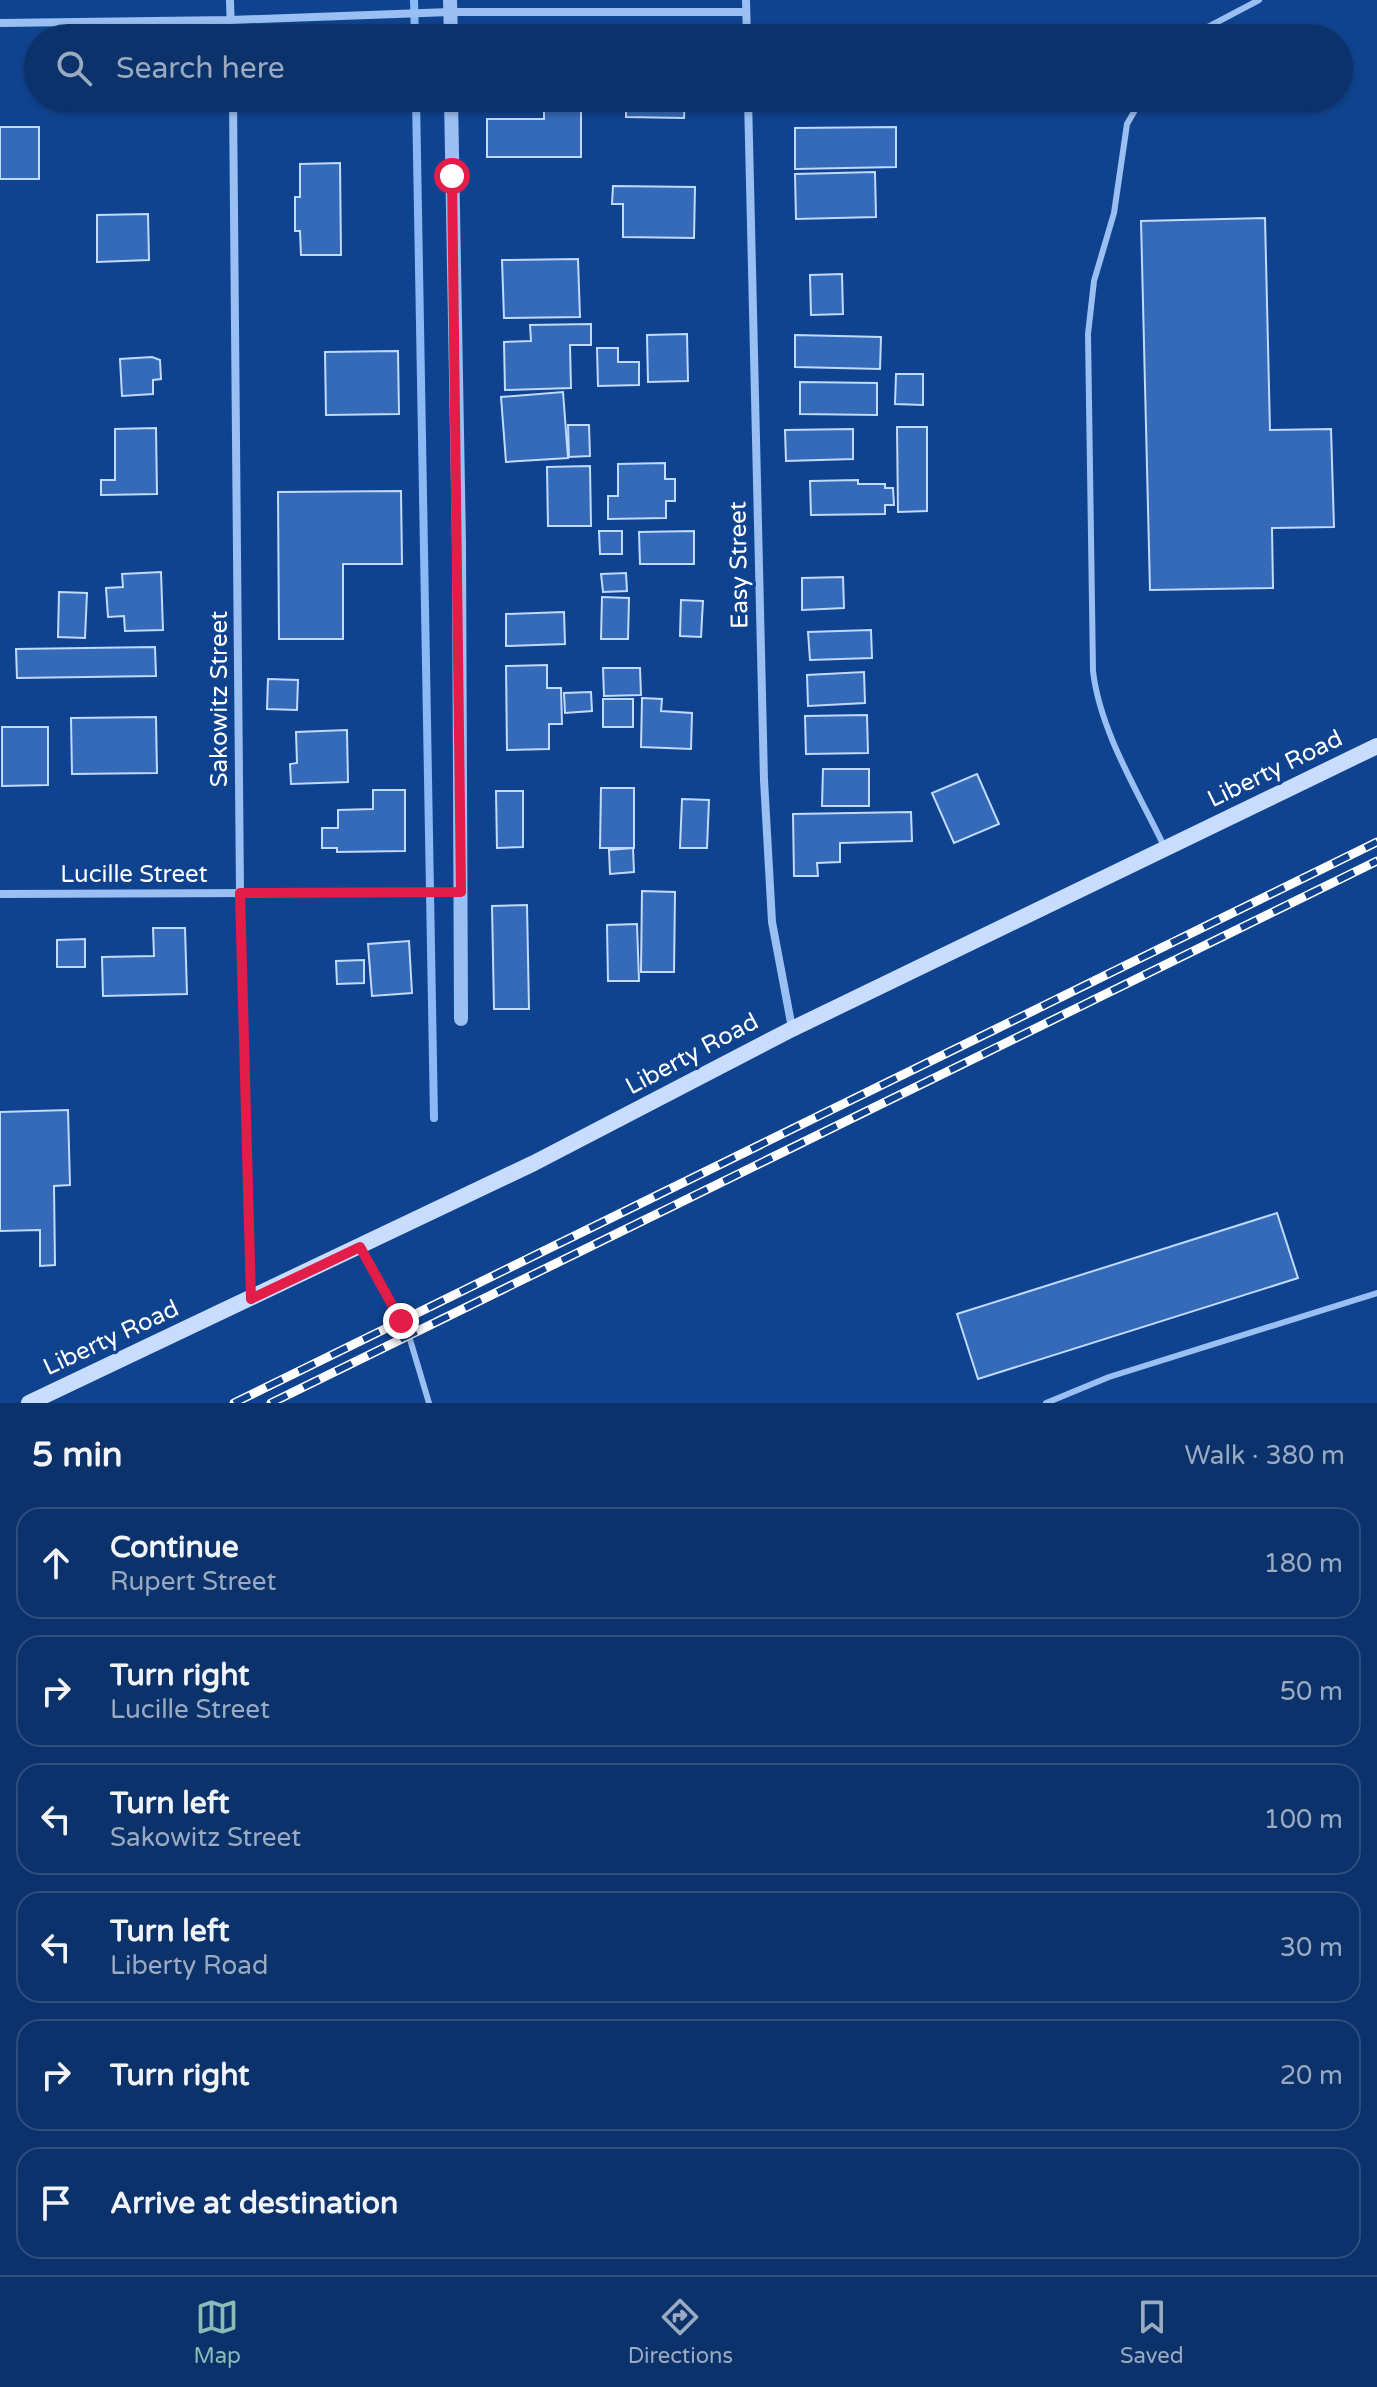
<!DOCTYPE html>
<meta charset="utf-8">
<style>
:root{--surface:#0c326b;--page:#153a71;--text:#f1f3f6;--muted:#9aaac1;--line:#2c4d7e;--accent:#8bbbb9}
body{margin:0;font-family:"Varela Round",sans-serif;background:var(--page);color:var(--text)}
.stop{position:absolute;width:24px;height:24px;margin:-18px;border:6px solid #e11d48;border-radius:50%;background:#fff}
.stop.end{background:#e11d48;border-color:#fff;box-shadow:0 2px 8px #0008}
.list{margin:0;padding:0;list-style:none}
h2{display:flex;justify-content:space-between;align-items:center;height:104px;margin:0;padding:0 32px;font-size:34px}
h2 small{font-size:26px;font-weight:400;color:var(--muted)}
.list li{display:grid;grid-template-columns:52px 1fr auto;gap:24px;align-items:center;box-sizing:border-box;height:112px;margin:0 16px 16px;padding:0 16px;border:2px solid var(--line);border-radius:24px}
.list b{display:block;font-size:30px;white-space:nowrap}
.list p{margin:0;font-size:26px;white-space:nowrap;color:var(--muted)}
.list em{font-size:26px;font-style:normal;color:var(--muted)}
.icon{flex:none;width:44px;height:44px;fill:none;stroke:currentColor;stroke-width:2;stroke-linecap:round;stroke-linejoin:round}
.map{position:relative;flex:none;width:1377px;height:1403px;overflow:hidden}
.search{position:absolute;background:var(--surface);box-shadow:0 2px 6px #0004;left:24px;right:24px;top:24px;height:88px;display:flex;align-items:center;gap:20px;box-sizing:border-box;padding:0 28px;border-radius:44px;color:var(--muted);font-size:30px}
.sheet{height:872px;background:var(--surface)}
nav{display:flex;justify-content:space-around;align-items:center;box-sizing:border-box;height:112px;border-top:2px solid var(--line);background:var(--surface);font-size:22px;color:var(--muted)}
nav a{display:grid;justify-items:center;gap:4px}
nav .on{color:var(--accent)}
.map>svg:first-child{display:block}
</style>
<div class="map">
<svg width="1377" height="1403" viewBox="0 0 1377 1403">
<rect width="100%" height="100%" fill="#10438f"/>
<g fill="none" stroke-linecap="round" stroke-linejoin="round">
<!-- stream -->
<path stroke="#8ab9f6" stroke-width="8" d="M414,0L415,38
M416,98L434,1118"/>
</g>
<!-- building -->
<path fill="#346ab7" stroke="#c0dafd" stroke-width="2" d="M544,98H581V157H487V119H544Z
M626,98H685L684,118L626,117Z
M0,127H39V179H0Z
M896,127V167L795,169V128Z
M340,163L341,255H301L300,231H295V197H300V164Z
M875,172L876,217L796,219L795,174Z
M613,186L695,187L694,238L623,237V204H612Z
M148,214L149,260L97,262V215Z
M1265,218L1270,430L1331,429L1334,527L1272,528L1273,588L1150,590L1141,221Z
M578,259L580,317L504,318L502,260Z
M842,274L843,314L811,315L810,275Z
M591,324V345H570L571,388L505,390L504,342L531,341L530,325Z
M687,334L688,381L648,382L647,335Z
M795,335L881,337L880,369L795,367Z
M597,348H618V362H639V385L598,386Z
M398,351L399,414L326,415L325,352Z
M152,357L160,360L161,379L153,380V394L122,396L120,359Z
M896,374H923V405L895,404Z
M800,382L877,383V415L800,414Z
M563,392L568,458L506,462L501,397Z
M568,425H589L590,456L569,457Z
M897,427H927V511L898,512Z
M156,428L157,494L101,495V480H115V429Z
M853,429V459L786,461L785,430Z
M665,463V479H675V501H666V518L608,519V496H618V464Z
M590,466L591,526H548L547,467Z
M858,480V484H885V488H893L894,505H885V514L811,515L810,481Z
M401,491L402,564H343V639H279L278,492Z
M599,531H622V554H600Z
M694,531V564H640L639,532Z
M161,572L163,630L125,631L124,616L108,617L106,588L123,587L122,574Z
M626,573L627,591L603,592L601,574Z
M843,577L844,608L802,610V578Z
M59,592L87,593L85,638L58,637Z
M602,597L629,598L628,639H601Z
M681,600L703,601L701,637L680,636Z
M564,612L565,644L506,646V614Z
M871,630L872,658L810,660L808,632Z
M155,647L156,676L17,678L16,649Z
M547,665V688H561L562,724H549V749L507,750L506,666Z
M603,668H640L641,695L604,696Z
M864,672L865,703L808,706L807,675Z
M268,679L298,680L297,710L267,709Z
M591,692L592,711L565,713L564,693Z
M642,698L662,699L661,711L692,713L691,749L641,747Z
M603,699H633V727H603Z
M867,715L868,753L806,754L805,716Z
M156,717L157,773L72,774L71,718Z
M2,727H48V785L2,786Z
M347,730L348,782L291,784L290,764L297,763L296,732Z
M823,769H869V806H822Z
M977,774L999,824L954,843L932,793Z
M601,788H634V848H600Z
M373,790H405V851L337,852V848H322V828H338V810L373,809Z
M496,791H523V847L497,848Z
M682,799L709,800L707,848H680Z
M911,812L912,841L840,843V862L817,863L818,876H794L793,814Z
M633,848L634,872L610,874L609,850Z
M642,891L675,892L674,972H641Z
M527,905L529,1009H494L492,906Z
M637,924L639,981H608L607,925Z
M153,928H185L187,994L103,996L102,957L154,956Z
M85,939V967H57V940Z
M409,941L412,993L372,996L368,944Z
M364,960V983L337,984L336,961Z
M68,1110L70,1185L54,1186L55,1265L40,1266V1230L0,1231V1112Z
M1277,1213L1298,1278L978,1379L957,1314Z"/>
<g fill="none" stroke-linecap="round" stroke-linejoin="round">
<!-- service -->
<path stroke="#99bff3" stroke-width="6" d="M1187,38L1259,0
M1142,98L1127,124L1114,213L1094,281L1088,334L1093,671C1100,731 1138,792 1164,846
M360,1247L409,1336L429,1403
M1046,1403L1109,1377L1377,1293"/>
<!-- minor -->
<path stroke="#99bff3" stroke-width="8" d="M230,0L231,38
M746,0L747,38
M0,23L231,20L450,12H746
M233,98L240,893L251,1299
M748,98L764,780L772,922L792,1028
M0,894L461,892"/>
<!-- tertiary -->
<path stroke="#99bff3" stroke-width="14" d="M450,0L451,38
M451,98L459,544L461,1019"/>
<!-- secondary -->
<path stroke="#c8ddfd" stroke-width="16" d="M29,1403L534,1163L792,1029L1377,746"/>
<defs>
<path id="rail" d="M234,1403L1377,842
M271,1403L1377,861"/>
</defs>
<!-- rail casing -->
<use href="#rail" stroke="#fff" stroke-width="9"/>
<!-- rail -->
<use href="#rail" stroke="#10438f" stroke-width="6" stroke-dasharray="18" stroke-linecap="butt"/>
</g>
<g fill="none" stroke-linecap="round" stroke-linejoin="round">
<!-- route -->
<path stroke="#e11d48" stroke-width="10" d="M401,1321L360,1247L251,1299L240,893L461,892L452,176"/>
</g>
<g text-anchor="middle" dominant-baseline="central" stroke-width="7" stroke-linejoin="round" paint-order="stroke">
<!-- street labels -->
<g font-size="24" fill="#fff" stroke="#10438f">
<text transform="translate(739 565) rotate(-91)">Easy Street</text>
<text transform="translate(219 699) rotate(-90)">Sakowitz Street</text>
<text transform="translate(1275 769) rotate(-26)">Liberty Road</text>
<text x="134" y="874">Lucille Street</text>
<text transform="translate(692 1054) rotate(-28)">Liberty Road</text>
<text transform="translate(111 1338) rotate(-25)">Liberty Road</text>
</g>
</g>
</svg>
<div class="stop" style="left:452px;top:176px"></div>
<div class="stop end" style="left:401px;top:1321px"></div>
<div class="search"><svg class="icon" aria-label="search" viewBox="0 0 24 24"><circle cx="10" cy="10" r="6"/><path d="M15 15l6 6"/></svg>Search here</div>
</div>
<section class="sheet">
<h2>5 min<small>Walk · 380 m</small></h2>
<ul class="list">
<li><svg class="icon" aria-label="ahead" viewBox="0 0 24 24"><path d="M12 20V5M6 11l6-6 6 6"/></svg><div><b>Continue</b><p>Rupert Street</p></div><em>180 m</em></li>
<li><svg class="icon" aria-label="right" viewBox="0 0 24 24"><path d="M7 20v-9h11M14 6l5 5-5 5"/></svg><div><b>Turn right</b><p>Lucille Street</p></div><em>50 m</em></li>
<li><svg class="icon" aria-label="left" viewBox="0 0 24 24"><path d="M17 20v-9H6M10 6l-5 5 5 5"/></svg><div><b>Turn left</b><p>Sakowitz Street</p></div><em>100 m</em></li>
<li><svg class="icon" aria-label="left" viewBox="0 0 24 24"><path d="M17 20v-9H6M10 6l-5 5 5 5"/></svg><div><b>Turn left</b><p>Liberty Road</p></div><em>30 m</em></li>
<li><svg class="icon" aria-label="right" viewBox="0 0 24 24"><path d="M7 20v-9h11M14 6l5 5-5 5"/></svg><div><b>Turn right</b></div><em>20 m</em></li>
<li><svg class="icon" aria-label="arrive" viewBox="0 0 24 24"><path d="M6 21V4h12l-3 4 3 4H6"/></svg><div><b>Arrive at destination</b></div></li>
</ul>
</section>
<nav>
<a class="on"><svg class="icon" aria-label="map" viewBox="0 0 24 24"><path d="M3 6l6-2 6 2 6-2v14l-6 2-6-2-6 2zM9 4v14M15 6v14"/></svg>Map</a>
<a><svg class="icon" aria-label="directions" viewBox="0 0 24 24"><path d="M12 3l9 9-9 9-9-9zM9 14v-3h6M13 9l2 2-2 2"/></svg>Directions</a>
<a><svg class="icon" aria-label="saved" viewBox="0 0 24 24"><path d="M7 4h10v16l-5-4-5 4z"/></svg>Saved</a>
</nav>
